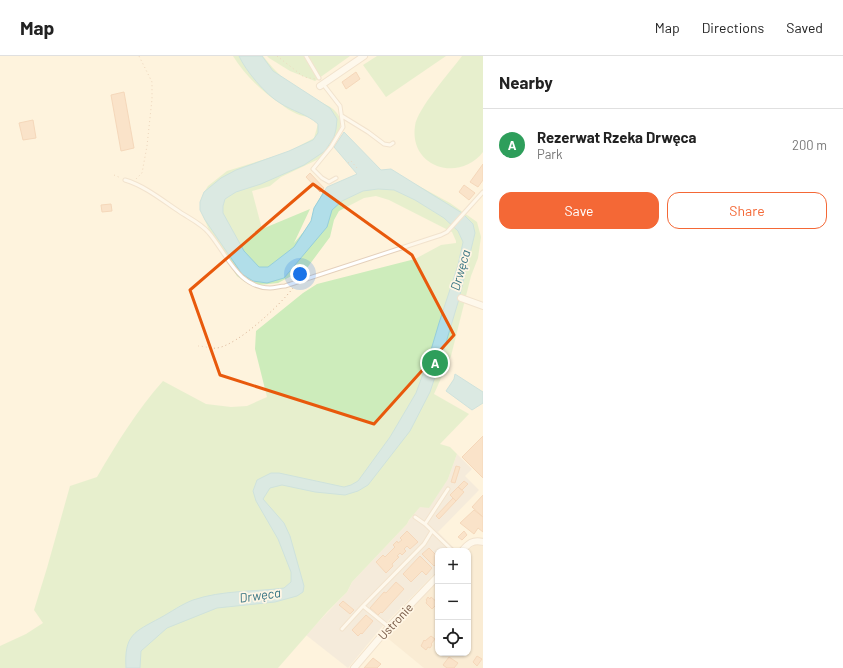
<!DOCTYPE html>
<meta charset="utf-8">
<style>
:root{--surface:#fff;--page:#f6f6f6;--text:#222;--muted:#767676;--line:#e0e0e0;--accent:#f46836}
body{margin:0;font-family:Barlow,sans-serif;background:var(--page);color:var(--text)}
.controls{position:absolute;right:12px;bottom:12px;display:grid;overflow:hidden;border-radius:8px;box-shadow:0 1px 3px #0004}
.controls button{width:36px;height:36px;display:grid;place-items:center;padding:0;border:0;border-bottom:1px solid var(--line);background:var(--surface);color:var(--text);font:20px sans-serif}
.you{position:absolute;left:300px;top:218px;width:14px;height:14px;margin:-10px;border:3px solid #fff;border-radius:50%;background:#1a73e8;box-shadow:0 0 0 6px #1a73e833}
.badge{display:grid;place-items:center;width:26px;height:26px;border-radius:50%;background:var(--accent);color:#fff;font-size:13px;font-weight:700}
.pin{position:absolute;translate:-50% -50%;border:2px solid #fff;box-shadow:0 1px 4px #0006}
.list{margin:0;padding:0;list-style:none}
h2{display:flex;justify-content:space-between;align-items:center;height:52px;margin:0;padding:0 16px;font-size:17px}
h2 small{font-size:13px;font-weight:400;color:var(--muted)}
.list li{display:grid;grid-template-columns:26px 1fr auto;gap:12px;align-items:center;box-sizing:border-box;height:72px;padding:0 16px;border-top:1px solid var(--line)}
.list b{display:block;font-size:15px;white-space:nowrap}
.list p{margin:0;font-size:13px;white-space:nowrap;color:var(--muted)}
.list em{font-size:13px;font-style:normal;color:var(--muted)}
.actions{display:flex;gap:8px;padding:12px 16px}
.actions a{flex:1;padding:9px 0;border:1px solid var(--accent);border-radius:12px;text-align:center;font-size:14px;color:var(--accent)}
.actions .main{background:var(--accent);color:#fff}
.icon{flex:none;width:22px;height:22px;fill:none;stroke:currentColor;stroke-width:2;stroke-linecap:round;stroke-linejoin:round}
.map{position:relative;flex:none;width:483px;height:612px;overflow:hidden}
header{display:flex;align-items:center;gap:24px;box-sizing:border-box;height:56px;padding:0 20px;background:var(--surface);border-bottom:1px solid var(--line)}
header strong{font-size:19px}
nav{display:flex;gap:22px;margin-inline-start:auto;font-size:14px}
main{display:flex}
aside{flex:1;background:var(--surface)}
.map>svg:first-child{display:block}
</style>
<header>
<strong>Map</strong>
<nav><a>Map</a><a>Directions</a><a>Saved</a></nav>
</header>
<main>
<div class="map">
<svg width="483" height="612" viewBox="0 0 483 612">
<rect width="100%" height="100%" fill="#fef3dd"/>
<!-- residential -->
<path fill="#f6e4cb" d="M477,487L483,489V612H424L385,580L438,524V597H468L467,495Z"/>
<!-- industrial -->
<path fill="#ebe3da" d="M457,398L472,413L465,420L479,434L438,476L456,494L438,495V514L381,572L348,612L306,579L347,536L352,526L407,468L409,464L420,450L448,423Z"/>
<!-- green -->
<path fill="#cdecbb" d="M233,0H263C275,16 290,29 306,40C319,48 334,47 341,64L339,77L323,101L281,121L270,130L252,135L262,173L310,153L294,187L312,166L316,149L323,136L353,120L389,119L417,129L450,147L477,166L481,181L478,202L471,220L451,300L434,338L469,358L440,388L450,391L457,398L448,423L429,452L420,451L409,464L407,468L352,526L347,536L327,556L278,612H0V590L26,578L43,567L34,554L47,512L70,430L97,421C117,387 137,354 163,325L206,348L231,351L247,350L267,341L255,293L256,275L303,237L317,228L415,203L441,189L456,187V185L452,176L389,144L376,140L364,142L339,155L334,164L330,181L307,212L278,227L258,229L245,226L237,220L212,181L201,155L203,138L208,130L227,115L288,96L314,82L318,68C311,59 306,62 297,58C291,55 285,52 281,48C262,36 244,18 233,0Z
M267,0H350L315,25L290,15L269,2Z
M377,0H446L386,41L363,9Z
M462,0H483V96C459,127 409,111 415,70C417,53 450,16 462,0Z"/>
<!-- water -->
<path fill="#b1dee9" stroke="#96cedb" d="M239,0H262L273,15L330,52L337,63L336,73L334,81L325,95L304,109L261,128L236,136L225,143L223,150V157L244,195L259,211H268L294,191L311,165L314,152L327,131L357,118L334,91L344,76L381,114L391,113L462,157L473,168L475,177L459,243L442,300L430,336L410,375L368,429L358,435L345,439L315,436L282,429L270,432L263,443L284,467L290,480L304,530L303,536L297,540L275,546L217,552L167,572L141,595L140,612H126C124,579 134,576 160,562C171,556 182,548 193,544C222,534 254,536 284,532L291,526V516L278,483L256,445L253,435L257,424L271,417H279L344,431L351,429L358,425L390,381L416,337L428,304L439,267L458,209L463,186L458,175L444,162L415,144L394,134L378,133L363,135L342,145L332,154L327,171L284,222L267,227L253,225L242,218L205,164L200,154V146L204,136L221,122L236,114L289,95L313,84L318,77V68C307,58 292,55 280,47C266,39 245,14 239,0Z
M455,318L483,336V347L472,354L446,335L454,323Z"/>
<!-- building -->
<path fill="#f6d0b2" stroke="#eab791" d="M356,16L360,23L346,33L342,26Z
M124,36L134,92L121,95L111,39Z
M33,64L36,82L23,84L19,67Z
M483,108V124L478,131L470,126Z
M310,117L324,132L320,136L306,121Z
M464,129L475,137L469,144L459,136Z
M111,148L112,155L102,156L101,149Z
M483,380V422L462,401Z
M456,410L460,411L455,427L451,426Z
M464,425L468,428L462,434L458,431Z
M458,431L464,436L456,445L450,439Z
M483,439V461L472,451Z
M453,442L456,445L439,463L436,460Z
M474,454L483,461V476L478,472L474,478L460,467Z
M407,475L418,486L410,493L407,490L404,493L406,495L402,499L400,497L397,500L399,501L392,508L393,510L386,517L376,506L383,499L385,501L395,491L393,489L397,485L398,487L402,484L400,482Z
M464,475L467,479L462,484L458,481Z
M429,492L438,501V506L434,510L422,498Z
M420,500L432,512L426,519L422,515L411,526L403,518Z
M396,526L404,533L382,557L381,556L378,559L370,552L384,536L386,537Z
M428,541L430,543L431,541L438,547L432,553L426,547L427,545L426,544Z
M343,545L354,554L350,558L339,549Z
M366,559L373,565L362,578L361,577L358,580L352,574Z
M431,580L435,583L431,588L432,589L430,592L428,591L426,594L421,590L424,584L425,585Z
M477,600L482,603L477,610L473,606Z
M449,601L458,607L454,612H447L443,609Z
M373,602L381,608L377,612H364Z"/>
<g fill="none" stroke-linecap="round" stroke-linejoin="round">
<defs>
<path id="service" d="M306,0L319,22
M323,28L340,50L343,71L331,91L313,113L322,122L329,126L336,122
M342,60L368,76L384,88L390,89L393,87
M125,124C145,130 162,144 180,156C189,162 202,168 209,177C227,198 238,232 270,232C275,232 280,230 285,230L441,179L447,176L483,136
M448,433L425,468L453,495
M415,461L425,468
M363,550L424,488L432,475
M342,573L363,550L389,571"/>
<path id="minor" d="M320,30L364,0
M461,242L483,250
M462,495C468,488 473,483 483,486
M354,612L389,571L438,520"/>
</defs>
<!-- service casing -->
<use href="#service" stroke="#e4d0bc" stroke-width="5"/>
<!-- minor casing -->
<use href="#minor" stroke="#e4d0bc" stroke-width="8"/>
<!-- path -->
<path stroke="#dab396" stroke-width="1" stroke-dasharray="1 3" stroke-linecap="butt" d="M277,0L304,21L315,23
M348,107L351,105L357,112
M114,119L121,122
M136,123L142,117L147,90L152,43V26L139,0
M198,290C204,290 212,293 217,292C238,289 280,249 293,232"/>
<!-- service -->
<use href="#service" stroke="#fff" stroke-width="3"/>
<!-- minor -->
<use href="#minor" stroke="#fff" stroke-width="6"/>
</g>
<!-- marked area -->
<path d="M0 0H483V612H0ZM313,128L412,199L454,279L374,368L220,319L190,234Z" fill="#fef3dd" fill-opacity=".55" fill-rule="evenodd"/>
<path fill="none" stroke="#e8590c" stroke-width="3" stroke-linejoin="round" d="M313,128L412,199L454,279L374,368L220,319L190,234Z"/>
<g text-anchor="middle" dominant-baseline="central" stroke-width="3.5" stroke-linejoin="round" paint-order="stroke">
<!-- street labels -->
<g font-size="12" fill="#755744" stroke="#fff6e5">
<text transform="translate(395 565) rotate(-47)">Ustronie</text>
</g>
<!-- water labels -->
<g font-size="13" font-style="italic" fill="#397584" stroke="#fff6e5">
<text transform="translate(460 214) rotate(-74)">Drwęca</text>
<text transform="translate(260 539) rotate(-8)">Drwęca</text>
</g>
</g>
</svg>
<div class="controls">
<button>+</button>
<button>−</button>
<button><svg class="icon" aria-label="locate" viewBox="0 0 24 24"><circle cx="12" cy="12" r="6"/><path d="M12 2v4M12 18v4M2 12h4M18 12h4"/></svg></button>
</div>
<div class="you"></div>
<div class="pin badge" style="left:435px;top:307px;background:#2e9e5b">A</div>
</div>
<aside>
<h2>Nearby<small></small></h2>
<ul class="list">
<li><span class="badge" style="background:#2e9e5b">A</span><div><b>Rezerwat Rzeka Drwęca</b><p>Park</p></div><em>200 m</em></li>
</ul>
<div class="actions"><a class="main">Save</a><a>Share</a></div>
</aside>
</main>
